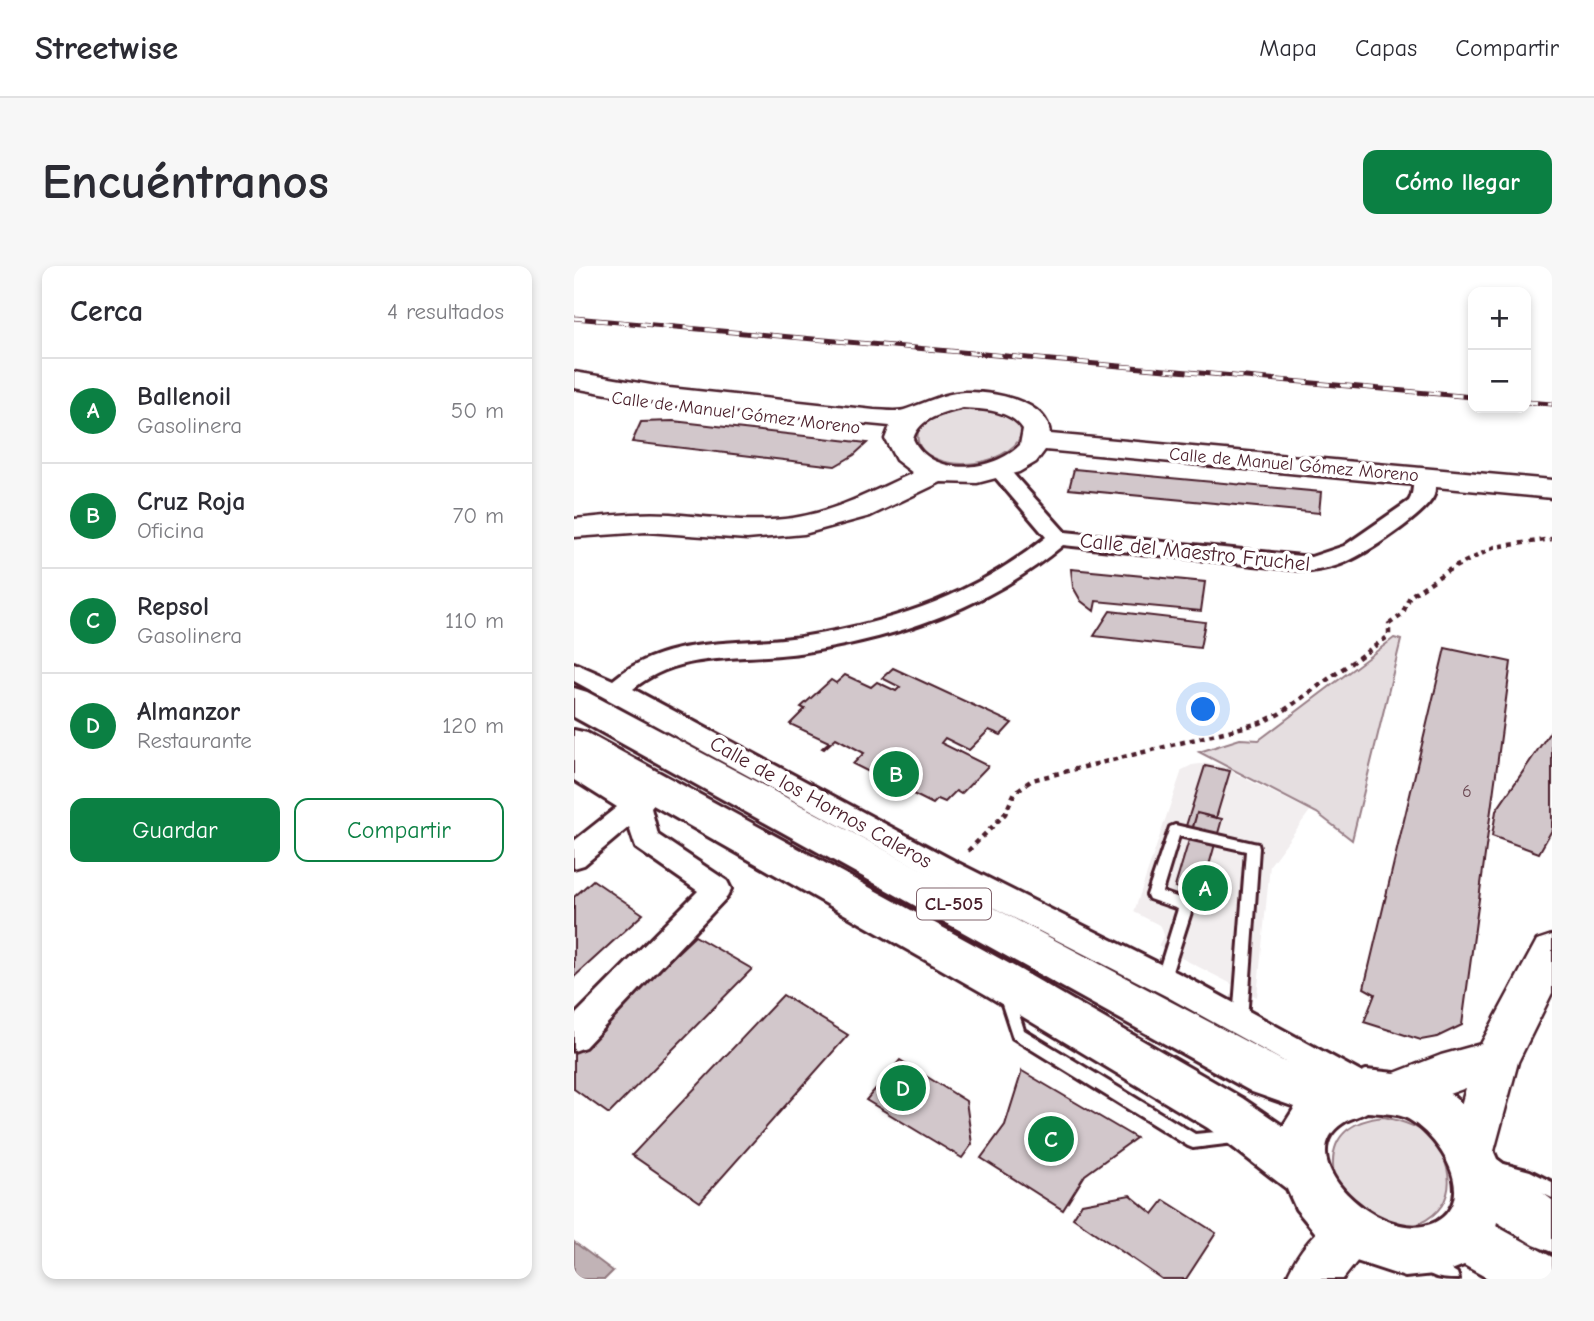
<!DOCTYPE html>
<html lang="es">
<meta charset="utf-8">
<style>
:root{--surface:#fff;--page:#f7f7f7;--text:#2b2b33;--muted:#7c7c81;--line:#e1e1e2;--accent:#0b8043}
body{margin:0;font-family:"Comic Neue",sans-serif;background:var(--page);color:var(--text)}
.controls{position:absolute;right:21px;top:21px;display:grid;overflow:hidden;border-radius:14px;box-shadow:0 4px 10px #0003}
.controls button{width:63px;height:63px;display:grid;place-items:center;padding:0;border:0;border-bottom:2px solid var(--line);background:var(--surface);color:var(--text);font:35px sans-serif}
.you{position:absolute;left:630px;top:444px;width:24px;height:24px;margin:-18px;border:5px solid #fff;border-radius:50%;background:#1a73e8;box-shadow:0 0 0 10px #1a73e833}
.badge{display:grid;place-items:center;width:46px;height:46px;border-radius:50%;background:var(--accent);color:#fff;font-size:23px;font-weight:700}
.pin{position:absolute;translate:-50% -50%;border:4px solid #fff;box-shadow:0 2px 7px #0006}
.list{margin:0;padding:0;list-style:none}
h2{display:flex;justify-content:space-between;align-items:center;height:91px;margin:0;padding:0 28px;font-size:30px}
h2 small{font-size:23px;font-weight:400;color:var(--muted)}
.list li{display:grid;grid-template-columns:46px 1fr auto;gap:21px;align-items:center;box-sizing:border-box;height:105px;padding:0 28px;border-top:2px solid var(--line)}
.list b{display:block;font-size:26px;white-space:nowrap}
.list p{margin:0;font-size:23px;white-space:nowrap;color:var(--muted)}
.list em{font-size:23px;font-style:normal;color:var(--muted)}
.actions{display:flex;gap:14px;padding:21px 28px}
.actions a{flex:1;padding:16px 0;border:2px solid var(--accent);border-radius:14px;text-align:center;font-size:24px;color:var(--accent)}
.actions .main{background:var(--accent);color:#fff}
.map{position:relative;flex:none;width:978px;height:1013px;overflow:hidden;border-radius:14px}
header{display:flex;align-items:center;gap:42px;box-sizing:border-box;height:98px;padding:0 35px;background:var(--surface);border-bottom:2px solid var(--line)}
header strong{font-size:33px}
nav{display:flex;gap:38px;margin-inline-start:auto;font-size:24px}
.intro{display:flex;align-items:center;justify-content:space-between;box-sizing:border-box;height:168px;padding:0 42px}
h1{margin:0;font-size:49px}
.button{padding:18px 32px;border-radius:14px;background:var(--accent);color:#fff;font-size:24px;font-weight:700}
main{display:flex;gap:42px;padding:0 42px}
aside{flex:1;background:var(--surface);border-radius:14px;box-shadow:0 4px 10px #0003}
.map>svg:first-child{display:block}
</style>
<header>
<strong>Streetwise</strong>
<nav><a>Mapa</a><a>Capas</a><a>Compartir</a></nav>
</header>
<div class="intro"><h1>Encuéntranos</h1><a class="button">Cómo llegar</a></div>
<main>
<aside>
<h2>Cerca<small>4 resultados</small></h2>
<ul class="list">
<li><span class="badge">A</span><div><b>Ballenoil</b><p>Gasolinera</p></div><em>50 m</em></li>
<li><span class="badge">B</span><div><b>Cruz Roja</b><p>Oficina</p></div><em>70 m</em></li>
<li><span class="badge">C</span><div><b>Repsol</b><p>Gasolinera</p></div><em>110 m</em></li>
<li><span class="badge">D</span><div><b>Almanzor</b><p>Restaurante</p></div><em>120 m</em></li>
</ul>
<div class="actions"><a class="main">Guardar</a><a>Compartir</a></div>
</aside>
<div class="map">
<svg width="978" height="1013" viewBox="0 0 978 1013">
<rect width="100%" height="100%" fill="#fff"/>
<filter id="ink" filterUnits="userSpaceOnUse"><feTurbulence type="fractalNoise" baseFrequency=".0143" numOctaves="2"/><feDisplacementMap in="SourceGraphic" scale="14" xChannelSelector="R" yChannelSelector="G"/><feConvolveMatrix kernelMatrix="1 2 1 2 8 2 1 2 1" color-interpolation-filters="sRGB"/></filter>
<g filter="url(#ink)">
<!-- built -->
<path fill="#f2eeef" d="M636,497L660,503V507L736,545L696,599L683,731L584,680L590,669L587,660L560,646L608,504L618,499Z"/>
<!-- green -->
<path fill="#e5dee0" stroke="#987e86" stroke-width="2" d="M391,141C402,142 414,142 423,145C486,165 411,215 360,192C338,182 338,159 360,149C369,145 381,143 391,141Z
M820,372L827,374L778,574L743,547L625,486L666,473L685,474Z
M810,851C822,854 833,856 845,863C873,881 888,925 859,949C832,971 812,957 788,940C781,936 770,931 766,925C761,918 759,907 759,899C758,867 781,854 810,851Z"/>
<!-- water -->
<path fill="#c1b3b6" stroke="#91787e" stroke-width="2" d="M0,976L39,1005L31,1013H0Z"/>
<!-- building -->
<path fill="#d2c7cb" stroke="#4a1f2b" stroke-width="2" d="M99,155L293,177L280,189L261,200L58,176L67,156Z
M500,203L747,226L745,247L495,223Z
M497,303L631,316L627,345L522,335L520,345L507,335L499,321Z
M536,345L631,356L626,382L520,370Z
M871,382L937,396L888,759L863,771L847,774L790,756L801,728L790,722Z
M319,402L438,457L427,469L415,464L395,484L371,472L367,477L414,500L387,528L382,525L371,536L364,533L359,538L279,498L290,487L262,472L250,483L248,482L255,476L216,458L231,443L227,441L257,414L262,417L271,409L297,421L303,416L322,425L326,421L308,412Z
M978,463V564L965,587L918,570L922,545Z
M631,500L656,505L642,552L623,547L618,565L611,563Z
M623,547L648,553L627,628L601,621Z
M19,614L69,648L0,711V631Z
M121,670L178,703L35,848L0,823V785Z
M209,729L274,769L126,936L58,889Z
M326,794L392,835L398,878L388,892L292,834Z
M448,805L562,872L511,909L489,944L407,892L431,859Z
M556,929L579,948L590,934L642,967L612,1013H588L499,952L508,938Z"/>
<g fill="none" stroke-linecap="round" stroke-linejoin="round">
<defs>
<path id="lane" d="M601,559L679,577L684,578L685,582L673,754L671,758L666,760L661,758L659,754L672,585L605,570L588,626L617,636L619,640L594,718L589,720L584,718L582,714L604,643L575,633L573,629L595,564L596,561Z
M432,723L437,725L439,729L450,764L621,868L663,864L668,866L671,871L668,876L619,882L614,880L439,772L425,729L427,725Z
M930,898L956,905L978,916V932L953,920L924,910L922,905L924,900Z
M855,990L883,1007L885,1013C870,1013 854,1013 847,998L849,992Z"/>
<path id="street" d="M425,198L432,200L491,266L737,291L770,280L835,235C841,226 837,216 843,208H857C861,213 862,222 860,229C854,247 793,287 774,295C762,301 750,303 737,305L489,279C415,341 326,371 232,386C173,396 108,382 59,423L384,597L614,712L803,815L808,825L803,835L792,840L781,835L592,730L364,613L0,415V397L39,414C95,367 167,381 233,370C321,356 402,328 472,271L415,204L418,200Z
M0,492L61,526L73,521L82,524L86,531L77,542L84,569L153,615L157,623L153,631L11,781L0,785V750L124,625L62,582L55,561L10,599L0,602V575L43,541L0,514Z"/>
<path id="secondary" d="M0,106L95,122L300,144C310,144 324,147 333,143C351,137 370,127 390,126C417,125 474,134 476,168L978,214V232L471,184L462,196L445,206L403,217L367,216L296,250L230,268L173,273L72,266L0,271V253C32,250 64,246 96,248C137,251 178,258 219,252C263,245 299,225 339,207L322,194L311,173L316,160L95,139L0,122ZM389,142C409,143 437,144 449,163L446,179C420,206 357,212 339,173C346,151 368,148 389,142Z
M978,669V727L944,796L920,885L914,900L897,907L880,900L874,885L892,822L821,847L805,841L798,827L805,813L867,789L907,778L963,674Z
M771,948L788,955L796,972L788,989L769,1013H712C723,986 744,959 771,948Z"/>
<path id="primary" d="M0,422L13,426L709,795L765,814L792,804L831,808L861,819L881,831L898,847L911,866L923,893L978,934V986L960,979L923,956L922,960L978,991V1013H915L890,999L870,1007L831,1011L776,993L745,971L722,943L713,923L634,862L411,728L0,494V464L13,467L443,702L668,832L709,860L721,841L678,826L0,451ZM793,846C805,847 820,847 830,851C860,864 902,922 869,951C823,991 709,896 769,857C776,852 786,850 793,846Z"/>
</defs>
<!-- lane casing -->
<use href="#lane" stroke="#4a1f2b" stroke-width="6"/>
<!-- street casing -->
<use href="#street" stroke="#4a1f2b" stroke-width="6"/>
<!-- secondary casing -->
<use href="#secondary" stroke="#4a1f2b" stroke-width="5"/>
<!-- primary casing -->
<use href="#primary" stroke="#4a1f2b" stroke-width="6"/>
<!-- path -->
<path stroke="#4a1f2b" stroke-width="4.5" stroke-dasharray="5 5" stroke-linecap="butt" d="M394,585L431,548L441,526L458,514L686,457L705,448L815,370V358L828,349L836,330L875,304L921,281L978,273"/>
<!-- lane -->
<use href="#lane" fill="#fff" fill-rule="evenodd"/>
<!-- street -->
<use href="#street" fill="#fff" fill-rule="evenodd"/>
<!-- secondary -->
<use href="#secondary" fill="#fff" fill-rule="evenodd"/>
<!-- primary -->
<use href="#primary" fill="#fff" fill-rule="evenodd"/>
<defs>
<path id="rail" d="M0,52L899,131
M952,136L978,138"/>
</defs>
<!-- rail casing -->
<use href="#rail" stroke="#4a1f2b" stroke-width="5"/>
<!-- rail -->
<use href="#rail" stroke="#fff" stroke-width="3.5" stroke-dasharray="11" stroke-linecap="butt"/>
</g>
</g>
<g text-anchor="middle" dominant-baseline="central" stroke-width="7" stroke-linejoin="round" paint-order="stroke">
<!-- far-street labels -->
<g font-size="18" fill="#4a1f2b" stroke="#fff">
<text transform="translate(162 147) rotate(7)">Calle de Manuel Gómez Moreno</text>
<text transform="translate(720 199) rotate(5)">Calle de Manuel Gómez Moreno</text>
</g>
<!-- number labels -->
<g font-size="18" fill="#6c4953">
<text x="893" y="525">6</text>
</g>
<!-- shield labels -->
<rect fill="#fff" stroke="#80626b" stroke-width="2" x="343" y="622.5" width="74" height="31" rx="5"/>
<g font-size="19" font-weight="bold" fill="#4a1f2b">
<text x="380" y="638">CL-505</text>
</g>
<!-- street labels -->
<g font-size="21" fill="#4a1f2b" stroke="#fff">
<text transform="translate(621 286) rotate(6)">Calle del Maestro Fruchel</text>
<text transform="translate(247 536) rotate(29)">Calle de los Hornos Caleros</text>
</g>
</g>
</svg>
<div class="controls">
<button>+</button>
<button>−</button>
</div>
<div class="you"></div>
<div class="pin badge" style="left:631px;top:622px">A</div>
<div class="pin badge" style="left:322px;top:508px">B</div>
<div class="pin badge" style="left:477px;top:873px">C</div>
<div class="pin badge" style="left:329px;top:822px">D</div>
</div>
</main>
